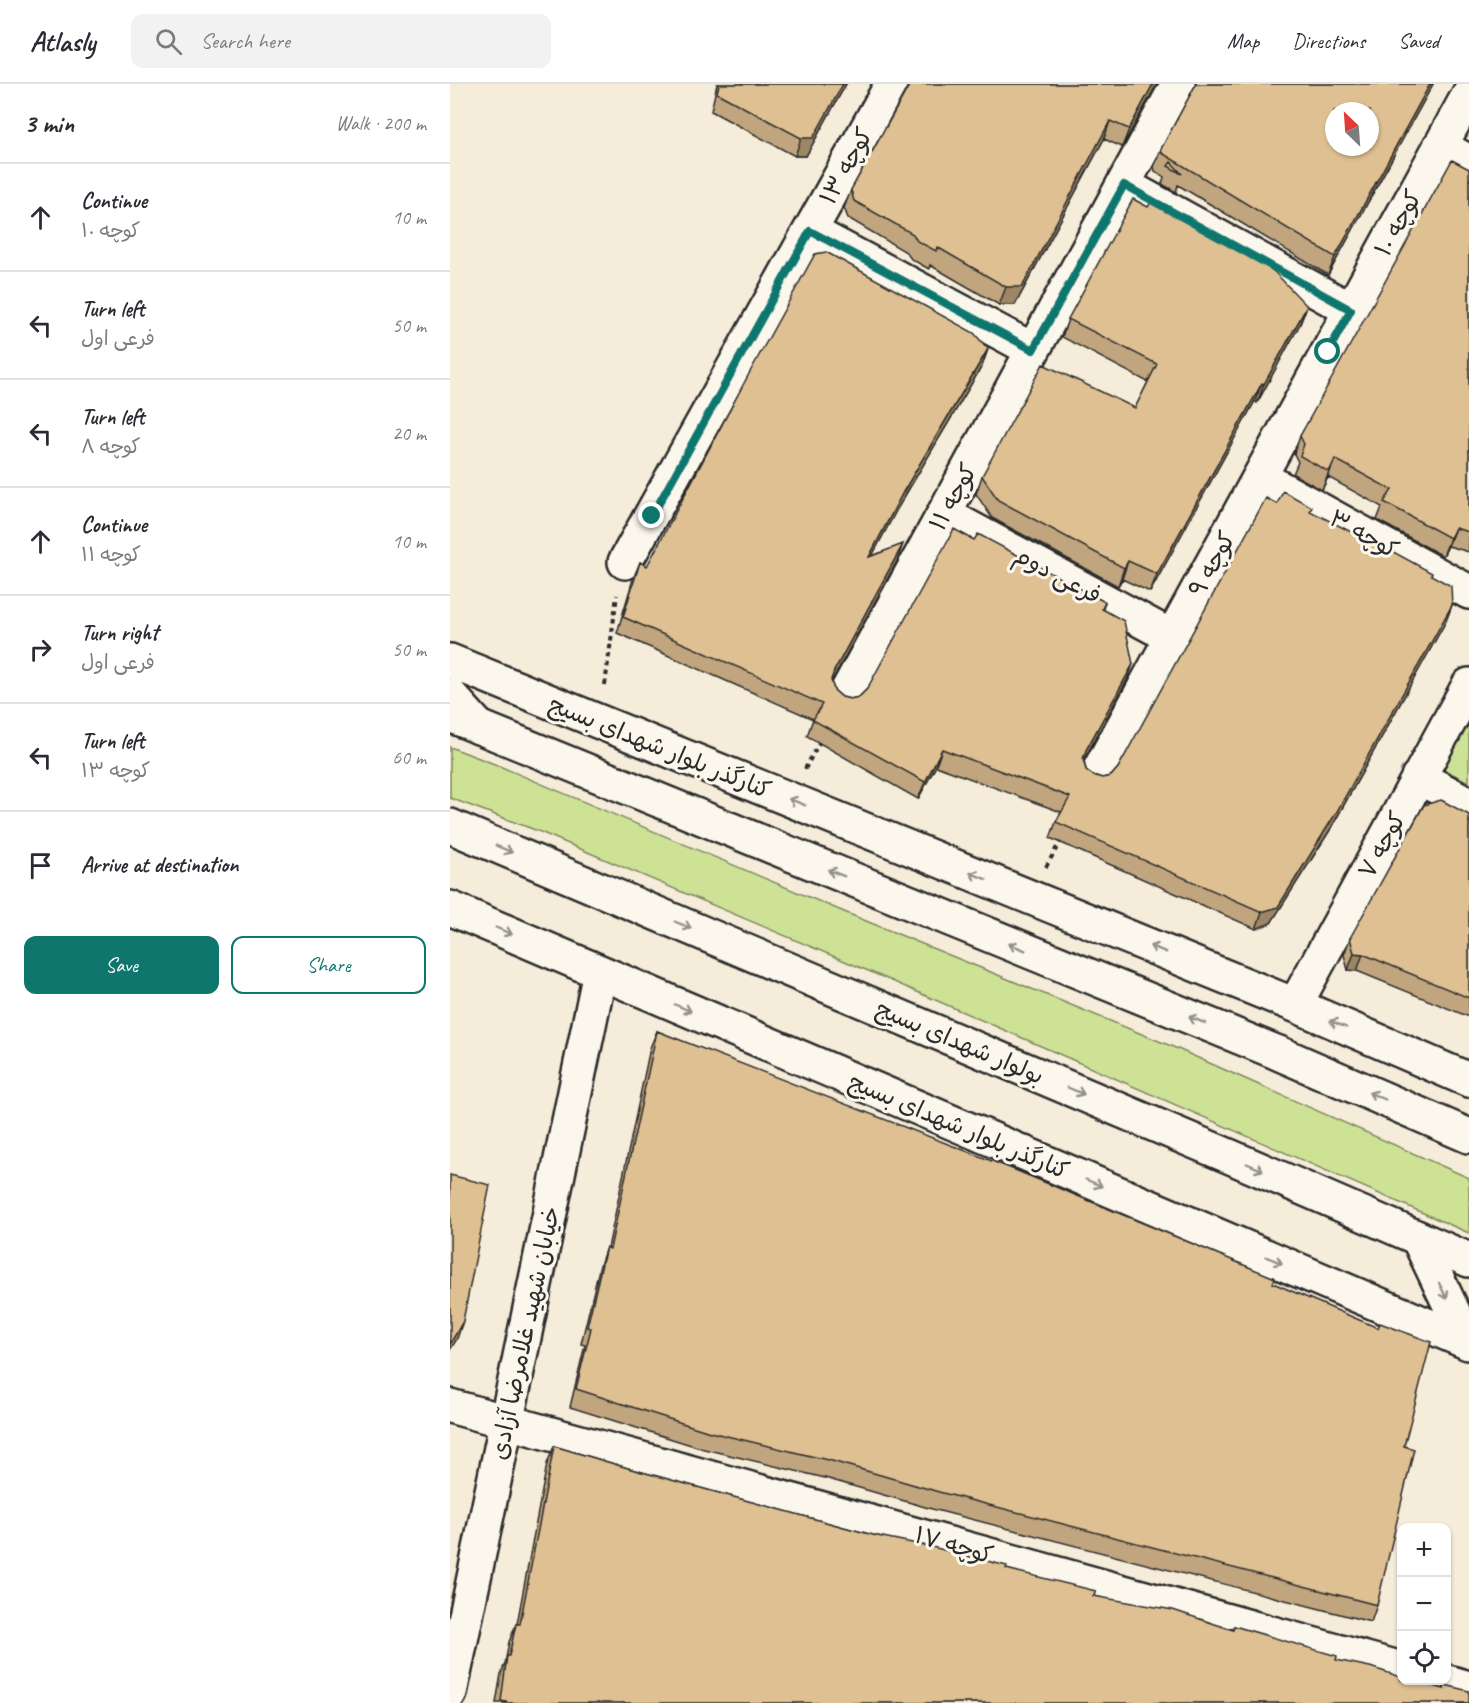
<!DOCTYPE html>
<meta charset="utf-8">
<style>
:root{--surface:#fff;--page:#f2f2f3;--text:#2b2b33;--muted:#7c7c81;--line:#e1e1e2;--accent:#0f766e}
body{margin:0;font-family:Caveat,"Playpen Sans Arabic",sans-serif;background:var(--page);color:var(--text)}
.controls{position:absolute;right:18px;bottom:18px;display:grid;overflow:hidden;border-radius:12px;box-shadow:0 2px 4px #0004}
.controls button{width:54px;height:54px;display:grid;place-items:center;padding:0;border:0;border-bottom:2px solid var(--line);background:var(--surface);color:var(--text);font:30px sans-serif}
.compass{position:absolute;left:875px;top:18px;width:54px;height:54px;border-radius:50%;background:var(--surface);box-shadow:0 2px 4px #0004;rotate:335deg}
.stop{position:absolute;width:18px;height:18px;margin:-14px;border:4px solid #0f766e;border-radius:50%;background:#fff}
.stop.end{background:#0f766e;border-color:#fff;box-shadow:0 2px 6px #0008}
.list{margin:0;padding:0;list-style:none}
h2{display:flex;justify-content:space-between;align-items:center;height:78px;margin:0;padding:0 24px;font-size:26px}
h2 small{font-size:20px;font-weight:400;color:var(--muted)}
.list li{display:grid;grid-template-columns:39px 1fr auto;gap:18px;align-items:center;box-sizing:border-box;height:108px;padding:0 24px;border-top:2px solid var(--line)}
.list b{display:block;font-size:22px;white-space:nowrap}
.list p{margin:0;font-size:20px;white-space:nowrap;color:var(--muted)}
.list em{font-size:20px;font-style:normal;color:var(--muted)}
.actions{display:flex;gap:12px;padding:18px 24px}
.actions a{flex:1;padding:14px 0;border:2px solid var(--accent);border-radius:12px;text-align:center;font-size:21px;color:var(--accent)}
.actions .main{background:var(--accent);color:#fff}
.icon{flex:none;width:33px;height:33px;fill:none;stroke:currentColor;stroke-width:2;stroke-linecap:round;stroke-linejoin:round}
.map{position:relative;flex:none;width:1019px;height:1619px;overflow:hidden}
header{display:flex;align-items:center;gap:36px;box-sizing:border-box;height:84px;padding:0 30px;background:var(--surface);border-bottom:2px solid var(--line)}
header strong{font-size:28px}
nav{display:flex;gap:33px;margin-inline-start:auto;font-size:21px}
.search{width:420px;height:54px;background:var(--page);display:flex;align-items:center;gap:15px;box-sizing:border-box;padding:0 21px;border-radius:12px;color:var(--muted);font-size:22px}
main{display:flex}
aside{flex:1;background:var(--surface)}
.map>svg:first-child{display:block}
</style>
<header>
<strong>Atlasly</strong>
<div class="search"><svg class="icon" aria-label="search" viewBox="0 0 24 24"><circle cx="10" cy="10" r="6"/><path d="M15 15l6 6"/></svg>Search here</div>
<nav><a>Map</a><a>Directions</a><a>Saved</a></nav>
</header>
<main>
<aside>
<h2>3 min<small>Walk · 200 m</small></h2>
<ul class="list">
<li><svg class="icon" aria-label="ahead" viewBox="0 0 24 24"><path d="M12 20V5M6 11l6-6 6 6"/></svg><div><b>Continue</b><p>کوچه ۱۰</p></div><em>10 m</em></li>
<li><svg class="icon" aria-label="left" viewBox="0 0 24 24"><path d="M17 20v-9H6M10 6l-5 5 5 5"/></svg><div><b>Turn left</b><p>فرعی اول</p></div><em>50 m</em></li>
<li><svg class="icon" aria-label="left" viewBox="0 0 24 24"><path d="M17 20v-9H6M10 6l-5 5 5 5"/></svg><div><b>Turn left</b><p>کوچه ۸</p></div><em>20 m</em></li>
<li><svg class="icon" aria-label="ahead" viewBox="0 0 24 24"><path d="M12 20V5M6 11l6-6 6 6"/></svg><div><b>Continue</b><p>کوچه ۱۱</p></div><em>10 m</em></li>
<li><svg class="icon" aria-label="right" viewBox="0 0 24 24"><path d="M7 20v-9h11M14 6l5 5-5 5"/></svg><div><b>Turn right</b><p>فرعی اول</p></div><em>50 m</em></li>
<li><svg class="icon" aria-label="left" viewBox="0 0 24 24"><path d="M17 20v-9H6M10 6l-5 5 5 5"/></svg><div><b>Turn left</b><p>کوچه ۱۳</p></div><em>60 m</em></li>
<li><svg class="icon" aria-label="arrive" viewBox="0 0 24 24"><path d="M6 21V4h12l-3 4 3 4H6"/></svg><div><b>Arrive at destination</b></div></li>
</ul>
<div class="actions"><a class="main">Save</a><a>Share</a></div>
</aside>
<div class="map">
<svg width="1019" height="1619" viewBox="0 0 1019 1619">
<rect width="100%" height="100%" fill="#f5ecda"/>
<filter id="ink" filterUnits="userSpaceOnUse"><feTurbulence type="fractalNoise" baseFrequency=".0167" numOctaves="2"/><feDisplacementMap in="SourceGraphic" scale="12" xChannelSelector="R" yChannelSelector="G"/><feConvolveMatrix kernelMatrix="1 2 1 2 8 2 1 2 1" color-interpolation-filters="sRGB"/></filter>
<g filter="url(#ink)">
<!-- green -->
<path fill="#cee296" stroke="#7c8660" stroke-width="1.5" d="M1019,618V698L984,681Z
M0,663L47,681L399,830L721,962L1019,1094V1149L442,897L88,747L0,714Z"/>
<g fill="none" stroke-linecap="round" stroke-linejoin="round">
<defs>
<path id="minor" d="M990,62L1019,78
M674,101L901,226
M360,147L583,266
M810,393L1019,508
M494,430L722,553
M175,478L442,0
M0,577L845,921L1019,996
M0,611L29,643
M394,613L728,0
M646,692L1019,10
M968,693L1019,720
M0,824L1019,1259
M845,921L1019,601
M968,1154L1018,1259
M0,1322L952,1585
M991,1596L1019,1604
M0,1609L150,888"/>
<path id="major" d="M0,631L826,968L1019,1052
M0,742L781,1073L1019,1176"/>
</defs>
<!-- minor casing -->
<use href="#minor" stroke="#2b2b2b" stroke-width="38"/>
<!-- major casing -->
<use href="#major" stroke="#2b2b2b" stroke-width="38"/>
<!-- path -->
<path stroke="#2b2b2b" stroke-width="4" stroke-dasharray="4.5 4.5" stroke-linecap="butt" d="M155,601L167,511
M355,685L371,655
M596,783L611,756"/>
<!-- minor -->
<use href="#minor" stroke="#fbf7ec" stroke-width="33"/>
<!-- major -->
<use href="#major" stroke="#fbf7ec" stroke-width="33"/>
</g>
<!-- wall -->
<path fill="#c0a57e" stroke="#2b2b2b" stroke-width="1.5" d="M267,0H396L356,72H345L261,27Z
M459,0H707L672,63L654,55L565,221H549L480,181L479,185L461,175L456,168L398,134L394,124L401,106Z
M746,0H983L878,191L728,101L726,108L712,100L714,93L705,87L704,83L711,65Z
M1019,85V468L998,462L993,472L927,436L932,423L878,393L872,406L843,390L848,378L844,370L850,352Z
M857,222L850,240L807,319L805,317L700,508L672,495L668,502L542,434L526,410L532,392L685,324L698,298L612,253L618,235Z
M538,265L532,282L447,425L422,472L447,477L381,597L384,606L392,613L400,615L409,613L417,605L524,456L655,518L653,525L683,580L677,596L634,676L636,686L643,691L652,694L661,692L668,684L827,420L860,428L981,491L1002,521L996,537L880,746L821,839L806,845L600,754L606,738L611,728L486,682L468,715L357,652L363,635L167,549L183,495L190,478L197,482Z
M1019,731V933L907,887L898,886L894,871L900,854Z
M207,947L823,1199L954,1362L927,1521L921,1538L482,1425L375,1394L254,1365L120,1323L135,1261L131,1260L150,1181L156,1163L158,1164L200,964Z
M104,1362L181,1385L423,1451L556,1485L644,1512L782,1545L784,1542L886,1576L993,1605L995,1601L1019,1619H46L51,1590L55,1579L59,1558L66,1540H67L97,1380Z"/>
<!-- shaded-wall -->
<path fill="#9c8666" stroke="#2b2b2b" stroke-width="1.5" d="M393,0H396L356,72H345L351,54Z
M703,0H707L672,63L679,45Z
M980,0H983L878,191L885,173Z
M660,37L654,55L565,221H549L556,203Z
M857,222L850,240L807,319L814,300Z
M538,265L532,282L447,425L413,489L419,473L453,408Z
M812,299L805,317L700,508L707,490Z
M885,375L878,393L872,406L879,388Z
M1005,444L998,462L993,472L1000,454Z
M453,460L447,477L378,604L384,587Z
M678,477L672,495L668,502L674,484Z
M1002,521L996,537L880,746L821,839L806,845L812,828Z
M683,580L677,596L630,683L636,666Z
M492,665L486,682L468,715L475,698Z
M904,869L913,870L907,887L898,886Z
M13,1237L7,1255L0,1266V1260Z"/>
<!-- building -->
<path fill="#dfc092" stroke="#2b2b2b" stroke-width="1.5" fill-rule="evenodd" d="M269,0H393L363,54H351L267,9Z
M460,0H703L679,45L660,37L572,203H556L487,163L486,167L467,157L463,150L404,117L401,106Z
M746,0H980L885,173L712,69L711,65ZM884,27H920V63H884Z
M1002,76L1019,85V448L1005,444L1000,454L934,418L942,406L885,375L879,388L850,372L854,360L850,352Z
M721,78L732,90L718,82Z
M683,115L698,123L702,116L816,179L857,222L814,300L812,299L707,490L678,477L674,484L548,416L532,392L593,280L685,324L707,280L618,235Z
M376,168L524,249L538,265L453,408L419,473L453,460L384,587L381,596L384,606L392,613L400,615L409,613L417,605L504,445L524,456L528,450L655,518L652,525L674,537L683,580L636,666L633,675L636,686L643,691L652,694L661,692L668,684L816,414L827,420L833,407L862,423L860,427L915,455L916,453L982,489L981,491L1001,502L1002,521L886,729L828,823L812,828L606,738L620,713L492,665L475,698L363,636L372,620L173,533L190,478L197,482L301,286L365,170Z
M991,716L1019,731V914L913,870L904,869L900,854L974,721Z
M207,947L565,1086L825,1194L823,1199L928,1244L930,1239L981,1258L954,1362L964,1365L927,1521L489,1408L382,1377L260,1348L126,1305L141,1244L137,1243L156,1163L160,1165Z
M0,1091L40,1101L13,1237L0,1260Z
M104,1362L181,1385L423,1451L482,1463L557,1482L556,1485L646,1507L643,1512L723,1526L783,1546L784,1542L887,1572L886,1576L920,1583L951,1593V1596H964L994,1605L995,1601L1019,1607V1619H55L56,1618L51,1617L57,1572H59L66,1540H70Z"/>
<!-- one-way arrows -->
<defs><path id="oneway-shaft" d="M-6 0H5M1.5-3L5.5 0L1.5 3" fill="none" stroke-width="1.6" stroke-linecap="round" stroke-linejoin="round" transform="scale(1.5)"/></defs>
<g stroke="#93918c">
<use href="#oneway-shaft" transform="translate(347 718) rotate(-158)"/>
<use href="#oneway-shaft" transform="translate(54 765) rotate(23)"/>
<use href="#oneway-shaft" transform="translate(386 789) rotate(-158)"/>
<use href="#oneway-shaft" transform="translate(528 792) rotate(-158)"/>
<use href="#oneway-shaft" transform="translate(233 841) rotate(23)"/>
<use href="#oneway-shaft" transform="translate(54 847) rotate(23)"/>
<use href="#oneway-shaft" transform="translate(567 863) rotate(-158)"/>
<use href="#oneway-shaft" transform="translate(708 865) rotate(-158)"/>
<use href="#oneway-shaft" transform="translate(233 924) rotate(23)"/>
<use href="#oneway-shaft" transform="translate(747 936) rotate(-158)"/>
<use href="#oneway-shaft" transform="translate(888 940) rotate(-157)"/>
<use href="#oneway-shaft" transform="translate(626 1007) rotate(23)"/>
<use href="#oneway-shaft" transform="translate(927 1012) rotate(-157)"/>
<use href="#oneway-shaft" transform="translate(805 1083) rotate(23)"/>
<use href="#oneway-shaft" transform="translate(644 1099) rotate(23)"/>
<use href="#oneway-shaft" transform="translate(824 1176) rotate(23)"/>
<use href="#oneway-shaft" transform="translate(993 1207) rotate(64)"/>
</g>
</g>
<g fill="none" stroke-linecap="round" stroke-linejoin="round" filter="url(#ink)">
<!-- route -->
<path stroke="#0f766e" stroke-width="8" d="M202,432L360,147L583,266L674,101L901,226L878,268"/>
</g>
<g text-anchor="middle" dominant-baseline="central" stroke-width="6" stroke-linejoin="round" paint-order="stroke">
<!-- street labels -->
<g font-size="24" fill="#2b2b2b" stroke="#fbf7ec">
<text transform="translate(396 82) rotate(-61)">کوچه ۱۳</text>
<text transform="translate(948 139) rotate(-61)">کوچه ۱۰</text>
<text transform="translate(503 413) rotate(-61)">کوچه ۱۱</text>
<text transform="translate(914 450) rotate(29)">کوچه ۳</text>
<text transform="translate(762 480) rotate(-61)">کوچه ۹</text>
<text transform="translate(608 491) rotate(28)">فرعی دوم</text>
<text transform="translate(210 663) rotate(22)">کنارگذر بلوار شهدای بسیج</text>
<text transform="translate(932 761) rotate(-61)">کوچه ۷</text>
<text transform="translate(510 958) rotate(23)">بولوار شهدای بسیج</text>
<text transform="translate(509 1042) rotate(23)">کنارگذر بلوار شهدای بسیج</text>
<text transform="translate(75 1249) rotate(-78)">خیابان شهید غلامرضا آزادی</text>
<text transform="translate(504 1461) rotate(16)">کوچه ۱۷</text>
</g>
</g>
</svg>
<div class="controls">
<button>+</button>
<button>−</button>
<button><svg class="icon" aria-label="locate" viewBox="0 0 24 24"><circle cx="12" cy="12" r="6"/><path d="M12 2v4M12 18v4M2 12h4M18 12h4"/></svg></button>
</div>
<svg class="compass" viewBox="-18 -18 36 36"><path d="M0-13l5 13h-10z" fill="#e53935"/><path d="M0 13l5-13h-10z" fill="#7c7c81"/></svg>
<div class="stop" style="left:878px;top:268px"></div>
<div class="stop end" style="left:202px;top:432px"></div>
</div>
</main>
